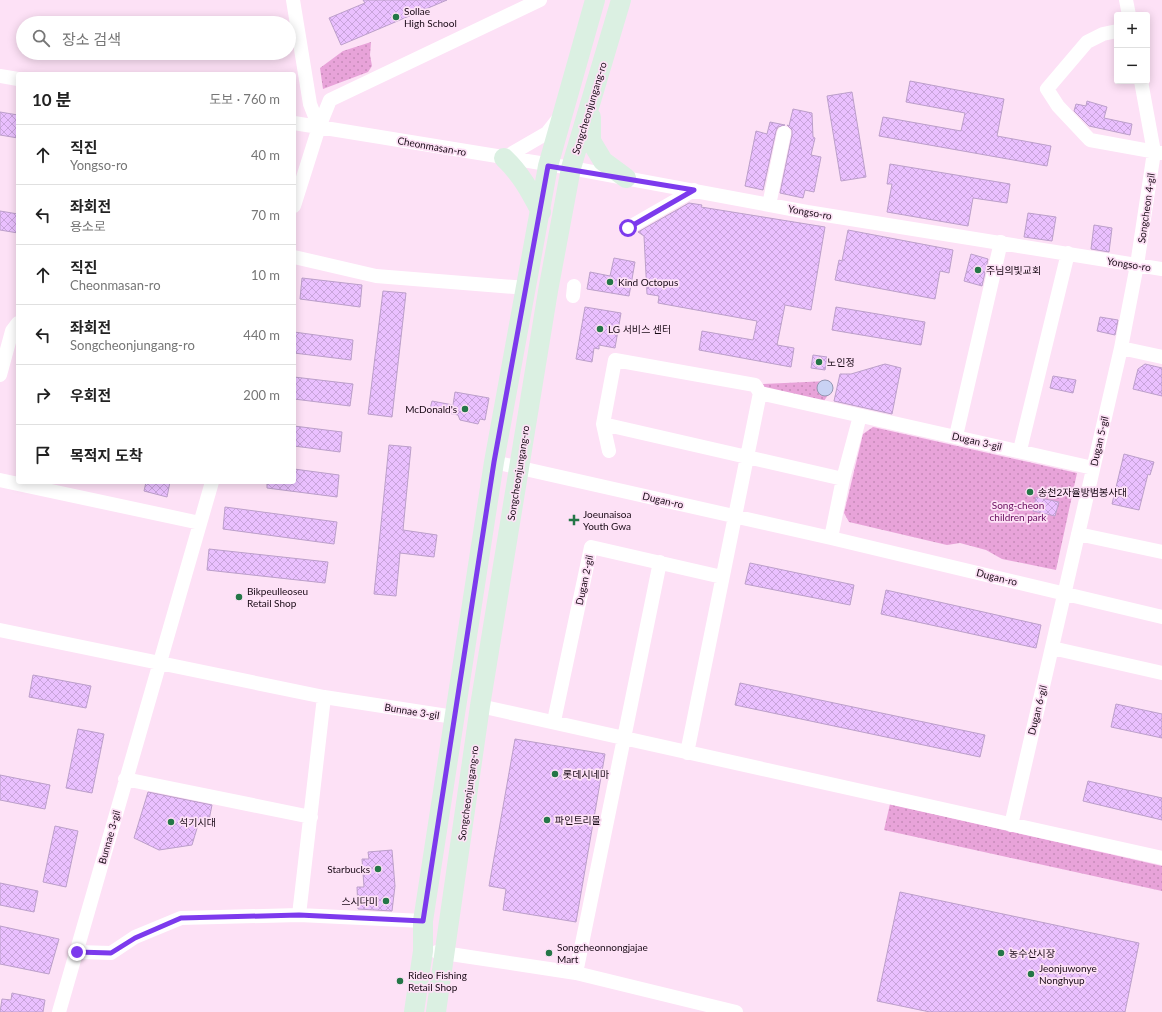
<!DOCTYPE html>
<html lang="ko">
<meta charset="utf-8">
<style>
:root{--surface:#fff;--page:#f6f6f6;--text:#222;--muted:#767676;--line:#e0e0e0}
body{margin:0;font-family:Lato,"Noto Sans KR",sans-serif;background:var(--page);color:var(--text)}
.controls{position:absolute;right:12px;top:12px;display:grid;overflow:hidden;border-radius:4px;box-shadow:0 2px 10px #0003}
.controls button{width:36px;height:36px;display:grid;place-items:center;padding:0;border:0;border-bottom:1px solid var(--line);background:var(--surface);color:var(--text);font:20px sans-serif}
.stop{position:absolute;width:12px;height:12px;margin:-9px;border:3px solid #7c3aed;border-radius:50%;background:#fff}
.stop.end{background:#7c3aed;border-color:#fff;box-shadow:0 1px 4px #0008}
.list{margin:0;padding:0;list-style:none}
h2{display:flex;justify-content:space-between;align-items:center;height:52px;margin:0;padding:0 16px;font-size:17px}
h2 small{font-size:13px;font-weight:400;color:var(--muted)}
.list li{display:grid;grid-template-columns:26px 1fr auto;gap:12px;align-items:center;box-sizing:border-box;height:60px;padding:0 16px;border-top:1px solid var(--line)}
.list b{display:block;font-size:15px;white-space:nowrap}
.list p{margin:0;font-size:13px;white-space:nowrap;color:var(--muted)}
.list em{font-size:13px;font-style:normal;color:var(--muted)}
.icon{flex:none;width:22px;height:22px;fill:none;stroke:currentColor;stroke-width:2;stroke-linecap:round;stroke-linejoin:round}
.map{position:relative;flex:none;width:1162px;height:1012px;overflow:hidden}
.search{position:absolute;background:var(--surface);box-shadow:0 2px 10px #0003;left:16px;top:16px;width:280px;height:44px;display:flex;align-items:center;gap:10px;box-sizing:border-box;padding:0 14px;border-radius:22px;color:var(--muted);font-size:15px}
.panel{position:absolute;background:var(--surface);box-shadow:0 2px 10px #0003;left:16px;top:72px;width:280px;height:412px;border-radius:4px}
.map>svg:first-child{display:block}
</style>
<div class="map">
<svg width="1162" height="1012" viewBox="0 0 1162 1012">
<defs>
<pattern id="park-dots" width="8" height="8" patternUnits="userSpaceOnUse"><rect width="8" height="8" fill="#e8a3d9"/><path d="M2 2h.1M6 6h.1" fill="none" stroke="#c68bb9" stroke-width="1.8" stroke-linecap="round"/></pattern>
<pattern id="building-cross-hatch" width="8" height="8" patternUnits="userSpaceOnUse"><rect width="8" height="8" fill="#eac0ff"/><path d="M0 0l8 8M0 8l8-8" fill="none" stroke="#c8a4da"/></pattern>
</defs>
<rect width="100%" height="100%" fill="#fde1f6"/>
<!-- park -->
<path fill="url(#park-dots)" d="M371,42L370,55L372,66L368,72L323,89L320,68L343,51Z
M828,381L831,384L832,389L824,401L766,391L763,384Z
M873,427L1077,473L1056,570L1002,559L986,550L960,543L947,545L849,522L844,513L863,434Z
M890,804L1162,866V891L884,830Z"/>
<!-- water -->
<path fill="#c9d2f4" stroke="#9496b1" d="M817 388a8 8 0 1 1 16 0a8 8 0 1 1-16 0Z"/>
<!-- building -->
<path fill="url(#building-cross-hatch)" stroke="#bc9fca" d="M363,0H447L341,45L329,18L365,3Z
M910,81L1004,99L997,136L1051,146L1047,166L879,136L883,117L961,131L965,113L906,102Z
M852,92L866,177L841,181L827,96Z
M1087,101L1107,107L1104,118L1132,124L1130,135L1089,126L1074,111L1076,104L1086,106Z
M793,109L812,113L813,137L815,138L811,155L821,157L814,192L805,190L803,198L780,193L792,135V130L787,125L789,126Z
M0,112L18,115V138L0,135Z
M770,122L785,125L778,127L776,131L763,190L745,186L756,131L767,134Z
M890,164L1010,184L1007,203L973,198L968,226L887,212L892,184H887Z
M689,203L702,205L701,207L825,227L811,310L785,305L777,345L794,348L791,367L699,350L702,331L753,340L757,321L658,303L659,296L647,294L644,236L638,232Z
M0,211L18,214V233L0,230Z
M1028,213L1056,217L1052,241L1024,237Z
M1094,225L1112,228L1109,252L1091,249Z
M848,230L953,250L949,273L940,271L935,299L835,280L839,260L842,261Z
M971,254L988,259L982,286L964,281Z
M614,258L635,262L629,296L587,289L590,272L610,276Z
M302,278L362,285L360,307L300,299Z
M383,291L406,293L392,417L368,414Z
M585,307L621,313L615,348L599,345V349L594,348L592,362L576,359Z
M836,307L925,322L921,345L832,330Z
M1100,317L1118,320L1115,335L1097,331Z
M294,332L353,340L351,360L294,353Z
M813,355L827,357L825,370L811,368Z
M885,364L901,368L892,414L834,401L840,374H851Z
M1145,364L1162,368V396L1133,389L1138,369Z
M1053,376L1076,380L1073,393L1050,388Z
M294,377L353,384L350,406L294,399Z
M455,392L489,398L485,420L480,419L478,424L460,420L458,415L430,409L432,401L453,405Z
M294,426L342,432L340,452L294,446Z
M389,445L411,447L403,530L437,535L434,557L400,553L396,596L374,594Z
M1124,454L1154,462L1150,475L1148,474L1139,510L1112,504Z
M294,469L339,475L337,497L267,488V482H294Z
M146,482H170L167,497L144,491Z
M1036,497L1059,502L1055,516L1033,511Z
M225,507L337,522L334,544L223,529Z
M209,549L328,562L325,583L207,570Z
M750,563L854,585L850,605L745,584Z
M886,590L1041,625L1036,648L881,614Z
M33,675L91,686L86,708L29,697Z
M740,683L985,735L980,757L735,705Z
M1116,704L1162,714V738L1111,727Z
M78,729L104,734L92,793L66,788Z
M515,739L605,754L576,922L503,910L506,889L489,886Z
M0,775L50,785L45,809L0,800Z
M1088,781L1162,798V820L1083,801Z
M148,792L212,805L209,820H204L203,826L198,825L192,845L159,850L134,838Z
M55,826L78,831L66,887L43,882Z
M392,850L395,886L392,911L358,909L357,887H364L362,859H369L368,852Z
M0,883L38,891L34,912L0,905Z
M900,892L1139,943L1125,1012H930L877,1001Z
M0,926L59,939L49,974L0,964Z
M12,993L45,1000L43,1012H0L2,999L11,1000Z"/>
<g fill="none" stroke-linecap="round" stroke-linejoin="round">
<!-- street -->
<path stroke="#fff" stroke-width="14" d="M293,0L310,104L319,127
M1126,0L1129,15
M1117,31L1103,34L1087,42L1047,89L1058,106L1090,140L1162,153
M0,76L18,79
M294,123L571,168L807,212L1162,269
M504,158L547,133L558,119
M769,205L784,133
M294,206L319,127L330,100L540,0
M628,228L694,190
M294,257L376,276L527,288
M573,296L574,286
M1121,348L1162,357
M0,375L12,331L18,323
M603,424L843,479
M956,436L1001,242
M1020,450L1068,253
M609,451L603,424L615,360L755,385L760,393L1093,468
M494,462L831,538L1162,617
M0,480L200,523
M1078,534L1162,552
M831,538L843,479L860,416
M0,630L324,697L454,717
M1052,648L1162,673
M480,706L1162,858
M554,721L591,547L722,577
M687,753L760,393
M125,779L311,817
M1011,825L1121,348L1137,265L1154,152L1141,81
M299,915L324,697
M77,952L111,953L135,937L181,918L299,915L423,921
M437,952L576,973L736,1012
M576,973L660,562
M59,1012L212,482"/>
<!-- secondary -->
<path stroke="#dbf0e2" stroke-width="20" d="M591,117V141L603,161L626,178
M504,158C521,174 530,191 541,212
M414,1012L423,951V921L494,462L548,166L595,0
M436,1012L480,706L548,291L571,168L621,0"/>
</g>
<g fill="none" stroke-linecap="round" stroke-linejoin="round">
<!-- route -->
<path stroke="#7c3aed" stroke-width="5" d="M77,952L111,953L135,938L181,918L299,915L423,921L494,462L548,166L694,190L628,228"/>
</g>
<!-- markers -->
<g fill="#247647" stroke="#fde1f6" stroke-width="1.5">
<circle cx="396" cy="17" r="4"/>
<circle cx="978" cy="270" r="4"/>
<circle cx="610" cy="282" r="4"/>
<circle cx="600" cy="329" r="4"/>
<circle cx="819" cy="362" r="4"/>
<circle cx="465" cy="409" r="4"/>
<circle cx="1030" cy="492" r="4"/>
<path d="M572 514h4v4h4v4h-4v4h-4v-4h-4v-4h4z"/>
<circle cx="239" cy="597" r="4"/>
<circle cx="555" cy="774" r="4"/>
<circle cx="547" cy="820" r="4"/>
<circle cx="171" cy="822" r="4"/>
<circle cx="378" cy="869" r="4"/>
<circle cx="386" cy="901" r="4"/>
<circle cx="549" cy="953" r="4"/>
<circle cx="1001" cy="953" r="4"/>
<circle cx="1031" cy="974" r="4"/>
<circle cx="400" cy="981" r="4"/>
</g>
<g text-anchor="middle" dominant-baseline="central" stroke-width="3.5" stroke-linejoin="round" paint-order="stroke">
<!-- poi labels -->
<g font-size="10" fill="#180915" stroke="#fde1f6" text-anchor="start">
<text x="404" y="11">Sollae<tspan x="404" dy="12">High School</tspan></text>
<text x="986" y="270">주님의빛교회</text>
<text x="618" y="282">Kind Octopus</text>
<text x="608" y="329">LG 서비스 센터</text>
<text x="827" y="362">노인정</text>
<text x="457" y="409" text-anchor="end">McDonald's</text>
<text x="1038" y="492">송천2자율방범봉사대</text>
<text x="583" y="514">Joeunaisoa<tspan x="583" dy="12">Youth Gwa</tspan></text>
<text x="247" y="591">Bikpeulleoseu<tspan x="247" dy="12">Retail Shop</tspan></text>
<text x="563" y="774">롯데시네마</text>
<text x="555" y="820">파인트리몰</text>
<text x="179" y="822">석기시대</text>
<text x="370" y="869" text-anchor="end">Starbucks</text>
<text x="378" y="901" text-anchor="end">스시다미</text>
<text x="557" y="947">Songcheonnongjajae<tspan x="557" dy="12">Mart</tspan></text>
<text x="1009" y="953">농수산시장</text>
<text x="1039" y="968">Jeonjuwonye<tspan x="1039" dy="12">Nonghyup</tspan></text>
<text x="408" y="975">Rideo Fishing<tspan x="408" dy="12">Retail Shop</tspan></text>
</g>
<!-- street labels -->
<g font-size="10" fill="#180915" stroke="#fde1f6">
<text transform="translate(589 108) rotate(-73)">Songcheonjungang-ro</text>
<text transform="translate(432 146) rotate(10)">Cheonmasan-ro</text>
<text transform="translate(1146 208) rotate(-82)">Songcheon 4-gil</text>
<text transform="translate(810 212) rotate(10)">Yongso-ro</text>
<text transform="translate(1129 264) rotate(9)">Yongso-ro</text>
<text transform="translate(977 441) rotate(13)">Dugan 3-gil</text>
<text transform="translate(1099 441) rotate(-77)">Dugan 5-gil</text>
<text transform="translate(518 473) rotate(-81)">Songcheonjungang-ro</text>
<text transform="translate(663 500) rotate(13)">Dugan-ro</text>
<text transform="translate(997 577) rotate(14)">Dugan-ro</text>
<text transform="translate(584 580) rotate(-78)">Dugan 2-gil</text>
<text transform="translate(1037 710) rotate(-76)">Dugan 6-gil</text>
<text transform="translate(412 711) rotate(9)">Bunnae 3-gil</text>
<text transform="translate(468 793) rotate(-82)">Songcheonjungang-ro</text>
<text transform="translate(109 837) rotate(-74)">Bunnae 3-gil</text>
</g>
<!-- park labels -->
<g font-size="10" fill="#670b5c" stroke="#fde1f6">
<text x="1018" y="505">Song-cheon<tspan x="1018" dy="12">children park</tspan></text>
</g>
</g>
</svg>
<div class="controls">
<button>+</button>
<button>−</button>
</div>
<div class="stop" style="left:628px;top:228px"></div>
<div class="stop end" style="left:77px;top:952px"></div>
<div class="search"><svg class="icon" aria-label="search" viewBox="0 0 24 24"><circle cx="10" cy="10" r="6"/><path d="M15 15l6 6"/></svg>장소 검색</div>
<section class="panel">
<h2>10 분<small>도보 · 760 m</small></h2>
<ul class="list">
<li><svg class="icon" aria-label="ahead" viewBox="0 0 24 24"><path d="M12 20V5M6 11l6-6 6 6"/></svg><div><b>직진</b><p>Yongso-ro</p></div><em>40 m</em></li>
<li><svg class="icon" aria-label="left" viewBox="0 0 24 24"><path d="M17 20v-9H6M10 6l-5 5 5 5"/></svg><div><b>좌회전</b><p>용소로</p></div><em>70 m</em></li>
<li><svg class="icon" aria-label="ahead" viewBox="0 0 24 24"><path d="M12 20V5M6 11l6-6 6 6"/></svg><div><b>직진</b><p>Cheonmasan-ro</p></div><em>10 m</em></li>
<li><svg class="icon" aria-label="left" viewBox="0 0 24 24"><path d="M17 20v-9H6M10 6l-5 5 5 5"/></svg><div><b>좌회전</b><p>Songcheonjungang-ro</p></div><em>440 m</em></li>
<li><svg class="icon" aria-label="right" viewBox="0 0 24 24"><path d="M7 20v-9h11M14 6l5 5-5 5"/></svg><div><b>우회전</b></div><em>200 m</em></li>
<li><svg class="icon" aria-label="arrive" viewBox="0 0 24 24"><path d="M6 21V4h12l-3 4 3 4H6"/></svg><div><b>목적지 도착</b></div></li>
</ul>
</section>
</div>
